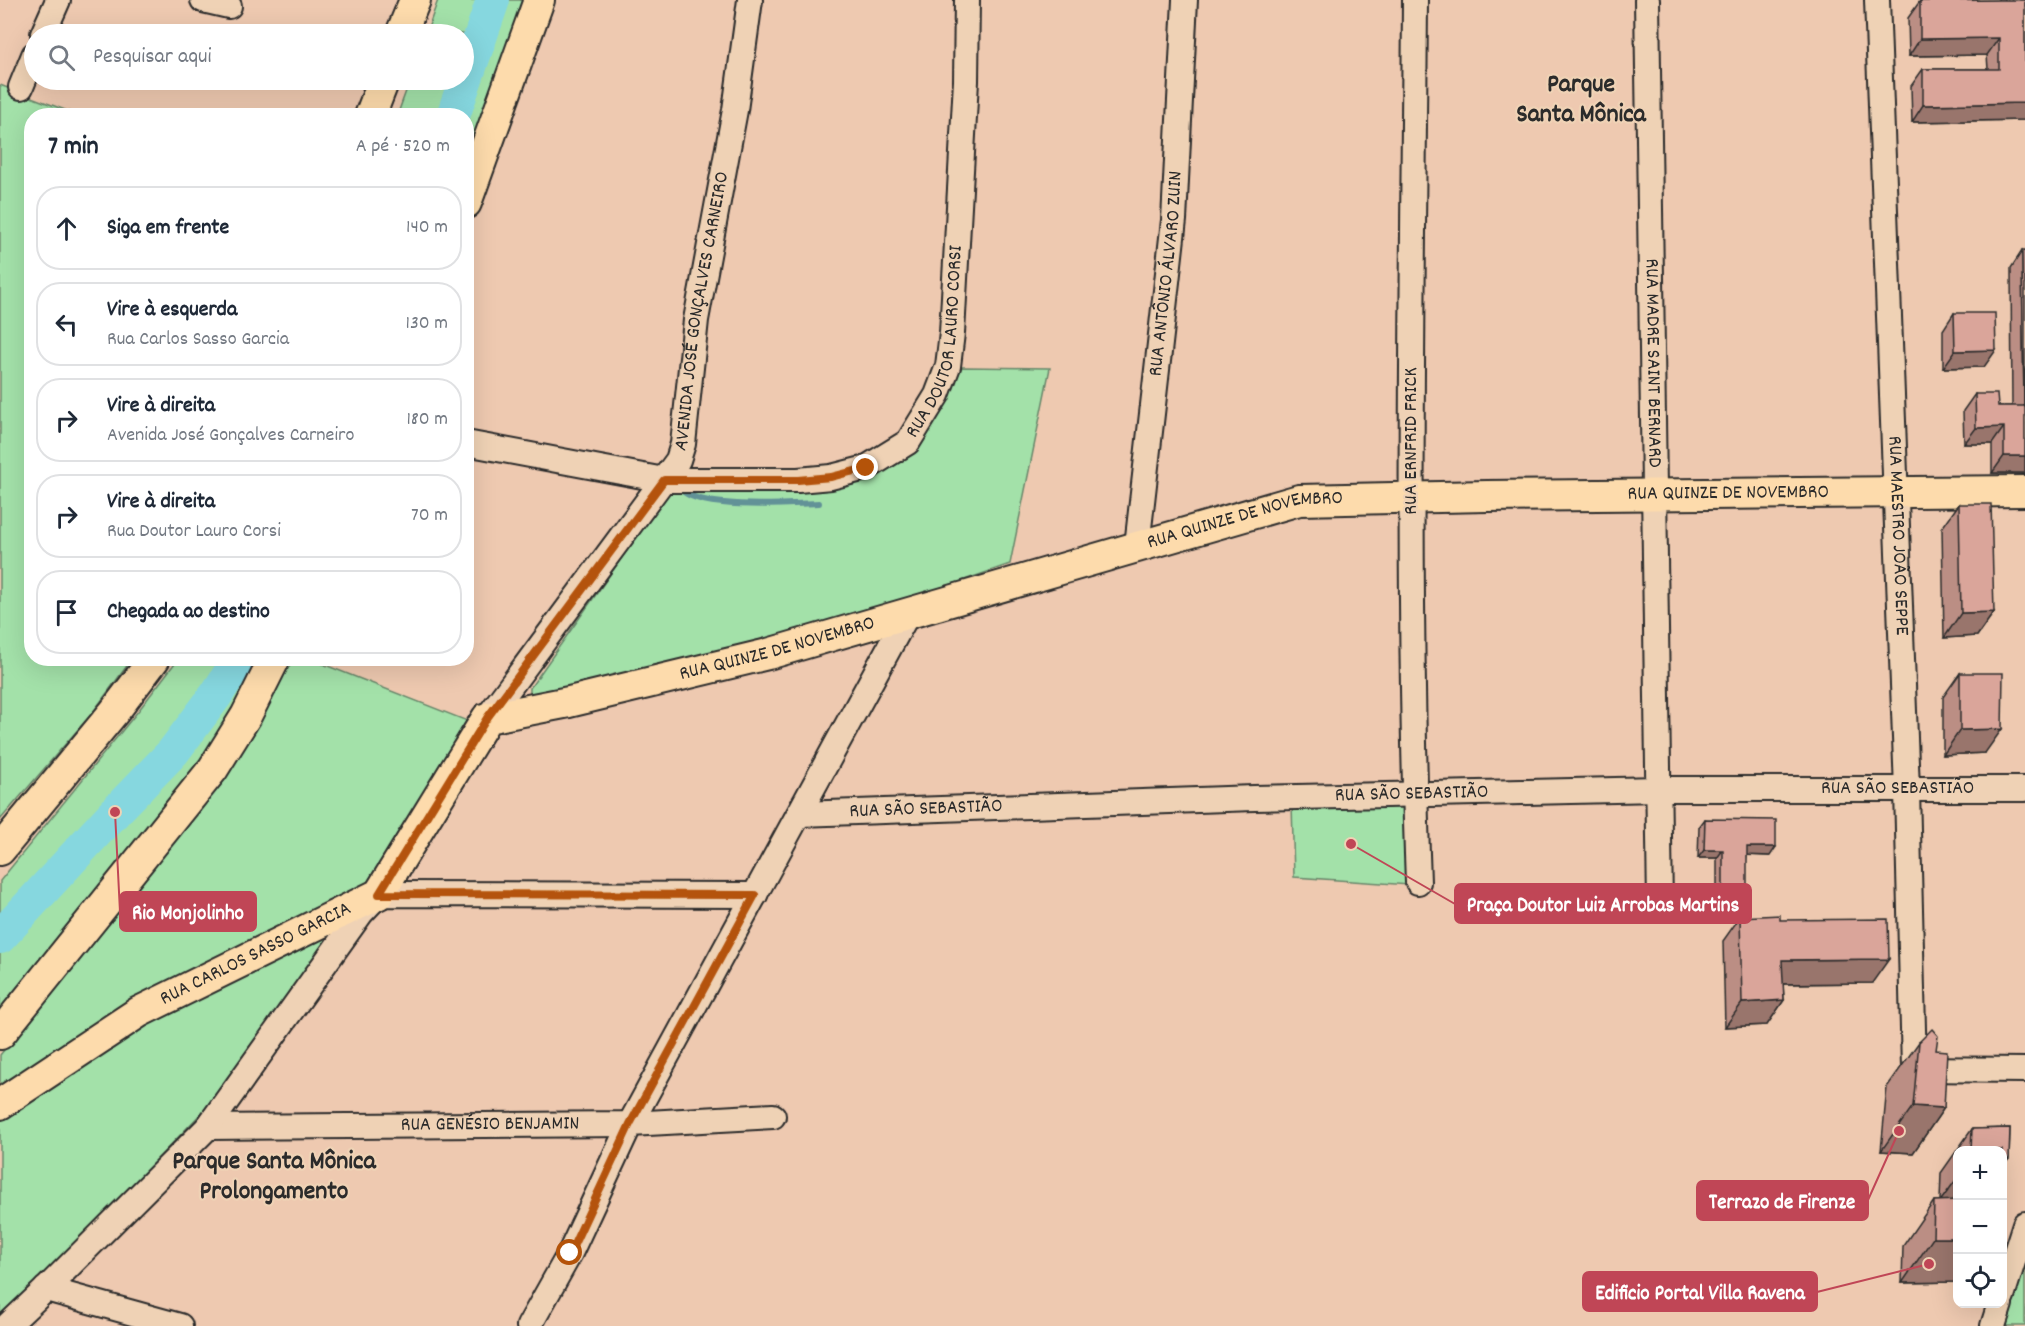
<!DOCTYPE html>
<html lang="pt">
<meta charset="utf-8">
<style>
:root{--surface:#fff;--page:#f2f2f3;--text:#1f2937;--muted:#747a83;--line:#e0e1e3}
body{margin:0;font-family:Dekko,sans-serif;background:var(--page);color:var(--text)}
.controls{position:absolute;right:18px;bottom:18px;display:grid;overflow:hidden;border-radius:12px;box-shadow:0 6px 24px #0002}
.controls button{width:54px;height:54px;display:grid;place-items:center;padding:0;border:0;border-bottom:2px solid var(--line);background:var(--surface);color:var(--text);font:30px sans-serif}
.stop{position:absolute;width:18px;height:18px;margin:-14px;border:4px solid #b45309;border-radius:50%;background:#fff}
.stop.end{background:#b45309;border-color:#fff;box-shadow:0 2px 6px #0008}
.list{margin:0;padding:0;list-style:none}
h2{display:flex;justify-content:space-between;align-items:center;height:78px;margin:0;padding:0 24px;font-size:26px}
h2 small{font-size:20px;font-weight:400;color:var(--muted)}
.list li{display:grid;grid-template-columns:39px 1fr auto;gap:18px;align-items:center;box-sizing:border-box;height:84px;margin:0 12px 12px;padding:0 12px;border:2px solid var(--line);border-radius:24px}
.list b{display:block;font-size:22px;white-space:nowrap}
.list p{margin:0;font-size:20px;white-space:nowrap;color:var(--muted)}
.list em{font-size:20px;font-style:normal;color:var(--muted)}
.icon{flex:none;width:33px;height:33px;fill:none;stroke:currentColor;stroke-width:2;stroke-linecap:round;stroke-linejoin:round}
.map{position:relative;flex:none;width:2025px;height:1326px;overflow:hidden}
.search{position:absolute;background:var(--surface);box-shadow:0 6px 24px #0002;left:24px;top:24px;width:450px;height:66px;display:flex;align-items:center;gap:15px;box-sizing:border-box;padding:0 21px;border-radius:33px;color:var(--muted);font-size:22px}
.panel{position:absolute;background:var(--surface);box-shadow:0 6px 24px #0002;left:24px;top:108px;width:450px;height:558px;border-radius:24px}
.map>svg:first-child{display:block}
</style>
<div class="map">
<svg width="2025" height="1326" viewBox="0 0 2025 1326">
<rect width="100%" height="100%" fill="#eec9b0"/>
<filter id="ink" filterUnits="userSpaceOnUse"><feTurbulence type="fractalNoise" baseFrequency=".0167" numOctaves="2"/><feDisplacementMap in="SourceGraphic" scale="12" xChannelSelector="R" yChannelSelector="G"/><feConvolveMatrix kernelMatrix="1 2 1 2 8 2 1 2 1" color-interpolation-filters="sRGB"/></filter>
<g filter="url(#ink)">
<!-- green -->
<path fill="#a3e1a9" stroke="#67866a" stroke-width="1.5" d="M438,0H527L467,165L466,116H397L410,80H464V34H426Z
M0,85L78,115L32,116V658L132,659L93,712L0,820Z
M962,367L1050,368L1010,564L890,606L554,693L538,695L530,693V688L669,491L723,490L790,492L835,487L915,447L937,419Z
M178,659H260L202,760L0,1017V881L139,710Z
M289,659H310L470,722L373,882L0,1098V1055L197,812Z
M1292,804H1398L1408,808L1410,885L1294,877Z
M335,929L231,1077L208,1106L0,1323V1114L161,1010Z
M2025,1252V1326H2002Z"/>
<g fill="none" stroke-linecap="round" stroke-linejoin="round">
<!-- stream -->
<path stroke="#629297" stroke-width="6" d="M684,492C708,510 789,504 819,503"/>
<!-- river -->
<path stroke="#86d7df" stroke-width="34" d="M453,116L493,0
M0,937L115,812L173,752L216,695L240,658"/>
<defs>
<g id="minor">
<path d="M203,0L229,6"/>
<path d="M1415,0C1413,294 1407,588 1418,882"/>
<path id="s1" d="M1647,0L1660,906"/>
<path id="s2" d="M1877,0L1907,790L1914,1069L2025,1070"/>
<path d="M43,34L58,0"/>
<path d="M21,87L34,55"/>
<path id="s3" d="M466,443L664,480H798L831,477L866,468L908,442L937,395L948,366L952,333L966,81L967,0"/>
<path id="s4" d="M1137,546L1174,220L1185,0"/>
<path id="s5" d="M487,718L678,460L683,444L696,320L735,110L750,0"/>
<path id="s6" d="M800,814L1254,798L1659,789H2025"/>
<path id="s7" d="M208,1127L630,1124L773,1116"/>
<path d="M46,1289L180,1326"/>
<path d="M2002,1296L2025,1224"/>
<path d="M7,1326L46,1289L208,1127L361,913L379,894L755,895"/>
<path d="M529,1326L570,1253L630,1124L907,615"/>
<path d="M1993,1326L2000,1304"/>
</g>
<g id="major">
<path d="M401,34L415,0"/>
<path d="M370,116L384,80"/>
<path d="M466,203L539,0"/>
<path d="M0,850L114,712L155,658"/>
<path d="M0,1034L213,769L246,716L275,658"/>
<path id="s8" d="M0,1104L139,1012L379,894L487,718L569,702L768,654L1299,500L1487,496L2025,491"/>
</g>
</defs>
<!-- minor casing -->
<use href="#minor" stroke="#2b2b2b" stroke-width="28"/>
<!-- major casing -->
<use href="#major" stroke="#2b2b2b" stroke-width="34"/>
<!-- minor -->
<use href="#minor" stroke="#efd2b5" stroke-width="24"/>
<!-- major -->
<use href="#major" stroke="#fddbac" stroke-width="30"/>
</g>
<!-- wall -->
<path fill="#bb8e84" stroke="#2b2b2b" stroke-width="1.5" d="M2025,0V120L1912,122L1911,86L1923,69H1988L1987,55L1909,56L1908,18L1920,1Z
M2022,251L2025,473H1992V444H1964L1963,411L1975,394L1998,406H2012L2011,268Z
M1954,313L1984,367L1943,368V330Z
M1959,504L1994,612L1977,636L1944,638L1942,528Z
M1960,673L1985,753L1943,755V697Z
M1705,819L1770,856L1747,855L1741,909H1717V858H1698L1699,827Z
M1740,917L1780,920L1872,983L1783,984L1784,1000L1767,1025L1725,1027L1723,941Z
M1919,1042L1936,1050L1944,1108L1913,1153L1881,1151L1887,1087Z
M2010,1128L2009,1159L2004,1165L2002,1184V1150H1958V1279L1955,1282L1902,1283L1903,1246L1934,1201H1940L1941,1173L1972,1129Z"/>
<!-- shaded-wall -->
<path fill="#99746c" stroke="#2b2b2b" stroke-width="1.5" d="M1999,38L1987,55L1909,56L1920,39Z
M2025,103V120L1912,122L1923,105Z
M1996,350L1984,367L1943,368L1955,351Z
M2004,427L1992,444H1964L1976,428Z
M2004,456H2025V473H1992Z
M1994,612L1977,636L1944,638L1961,613Z
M2002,729L1985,753L1943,755L1960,730Z
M1747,847H1776L1770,856L1741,855Z
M1704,850H1723L1717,858H1698Z
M1723,900H1747L1741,909H1717Z
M1889,959L1872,983L1765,984L1782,960Z
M1784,1000L1767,1025L1725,1027L1742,1003Z
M1913,1106L1944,1108L1913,1153L1881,1151Z
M1958,1177V1194L1951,1203H1939Z
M1933,1238H1958V1279L1955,1282L1902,1283Z"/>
<!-- building -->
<path fill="#daa59a" stroke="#2b2b2b" stroke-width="1.5" d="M1997,0H2025V103L1923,105V69H1999V38L1920,39V1Z
M2022,251H2025V456H2004V427L1976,428L1975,394H1997L1998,406H2024Z
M1954,313H1995L1996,350L1955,351Z
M1959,504H1991L1994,612L1961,613Z
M1960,673H2003L2002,729L1960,730Z
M1705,819L1776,820V847H1747V900H1723V850H1704Z
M1780,915V920L1888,919L1889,959L1782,960L1784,1000L1742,1003L1740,917Z
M1932,1029L1938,1036L1936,1050L1947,1051L1944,1108L1913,1106L1919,1042Z
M2010,1128L2009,1159H2004L2002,1183V1150H1971L1972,1129Z
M1958,1200V1238H1933L1934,1201Z"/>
</g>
<g fill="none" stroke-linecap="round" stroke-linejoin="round" filter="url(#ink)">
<!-- route -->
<path stroke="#b45309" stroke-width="8" d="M570,1253L630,1124L755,895L379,894L487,718L664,480H798L831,477L866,468"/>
</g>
<g text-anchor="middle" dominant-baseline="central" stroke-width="4.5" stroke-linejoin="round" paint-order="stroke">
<!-- street labels -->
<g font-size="20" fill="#2b2b2b" stroke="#efd2b5">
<text stroke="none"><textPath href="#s4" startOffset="274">RUA ANTÔNIO ÁLVARO ZUIN</textPath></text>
<text stroke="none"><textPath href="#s5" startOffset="472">AVENIDA JOSÉ GONÇALVES CARNEIRO</textPath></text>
<text stroke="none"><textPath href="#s3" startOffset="561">RUA DOUTOR LAURO CORSI</textPath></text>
<text stroke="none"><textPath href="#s1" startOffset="363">RUA MADRE SAINT BERNARD</textPath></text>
<text transform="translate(1412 441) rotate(-90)">RUA ERNFRID FRICK</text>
<text stroke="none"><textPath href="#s8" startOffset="1911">RUA QUINZE DE NOVEMBRO</textPath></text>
<text stroke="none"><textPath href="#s8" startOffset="1425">RUA QUINZE DE NOVEMBRO</textPath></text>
<text stroke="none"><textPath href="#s2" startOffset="536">RUA MAESTRO JOÃO SEPPE</textPath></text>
<text stroke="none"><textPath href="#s8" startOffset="939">RUA QUINZE DE NOVEMBRO</textPath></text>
<text stroke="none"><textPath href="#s6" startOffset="1098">RUA SÃO SEBASTIÃO</textPath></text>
<text stroke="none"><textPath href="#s6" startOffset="612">RUA SÃO SEBASTIÃO</textPath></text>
<text stroke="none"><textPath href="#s6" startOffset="126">RUA SÃO SEBASTIÃO</textPath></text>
<text stroke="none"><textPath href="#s8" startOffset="297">RUA CARLOS SASSO GARCIA</textPath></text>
<text stroke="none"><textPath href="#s7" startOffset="282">RUA GENÉSIO BENJAMIN</textPath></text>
</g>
<!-- district labels -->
<g font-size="26" font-weight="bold" fill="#2b2b2b" stroke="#efd2b5">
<text x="1581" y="85">Parque<tspan x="1581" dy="30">Santa Mônica</tspan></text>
<text x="274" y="1162">Parque Santa Mônica<tspan x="274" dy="30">Prolongamento</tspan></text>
</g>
</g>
<!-- callouts -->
<path fill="none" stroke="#c04656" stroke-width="2" d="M1351 844L1455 904M115 812L120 912M1899 1131L1868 1200M1929 1264L1817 1292"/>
<g fill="#c04656" stroke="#efd2b5" stroke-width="2">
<circle cx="1351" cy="844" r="6"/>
<circle cx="115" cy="812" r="6"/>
<circle cx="1899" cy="1131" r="6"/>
<circle cx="1929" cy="1264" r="6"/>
</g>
<g fill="#c04656" stroke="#c04656" stroke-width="2">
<rect x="1455" y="884" width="296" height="39" rx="6"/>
<rect x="120" y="892" width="136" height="39" rx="6"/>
<rect x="1697" y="1181" width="171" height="39" rx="6"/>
<rect x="1583" y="1272" width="234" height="39" rx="6"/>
</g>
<g font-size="21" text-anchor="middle" font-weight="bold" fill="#fff">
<text x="1603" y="911">Praça Doutor Luiz Arrobas Martins</text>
<text x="188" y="919">Rio Monjolinho</text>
<text x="1782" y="1208">Terrazo de Firenze</text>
<text x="1700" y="1299">Edificio Portal Villa Ravena</text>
</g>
</svg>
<div class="controls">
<button>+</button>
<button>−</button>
<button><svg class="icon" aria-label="locate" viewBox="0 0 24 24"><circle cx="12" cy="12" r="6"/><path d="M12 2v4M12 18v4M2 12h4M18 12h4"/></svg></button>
</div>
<div class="stop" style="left:570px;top:1253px"></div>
<div class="stop end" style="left:866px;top:468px"></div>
<div class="search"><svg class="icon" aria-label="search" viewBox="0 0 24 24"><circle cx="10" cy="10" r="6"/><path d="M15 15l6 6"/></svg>Pesquisar aqui</div>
<section class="panel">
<h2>7 min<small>A pé · 520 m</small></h2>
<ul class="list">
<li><svg class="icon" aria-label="ahead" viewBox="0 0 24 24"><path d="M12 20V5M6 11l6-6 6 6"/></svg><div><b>Siga em frente</b></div><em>140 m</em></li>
<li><svg class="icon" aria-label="left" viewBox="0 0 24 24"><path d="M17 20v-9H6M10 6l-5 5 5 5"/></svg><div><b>Vire à esquerda</b><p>Rua Carlos Sasso Garcia</p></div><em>130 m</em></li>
<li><svg class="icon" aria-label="right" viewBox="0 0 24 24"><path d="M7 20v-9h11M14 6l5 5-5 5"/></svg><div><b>Vire à direita</b><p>Avenida José Gonçalves Carneiro</p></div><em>180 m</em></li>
<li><svg class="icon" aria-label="right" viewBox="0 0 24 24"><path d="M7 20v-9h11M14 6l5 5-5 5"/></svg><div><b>Vire à direita</b><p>Rua Doutor Lauro Corsi</p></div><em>70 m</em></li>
<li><svg class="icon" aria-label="arrive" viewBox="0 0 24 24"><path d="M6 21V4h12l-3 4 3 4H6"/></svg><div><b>Chegada ao destino</b></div></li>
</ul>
</section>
</div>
